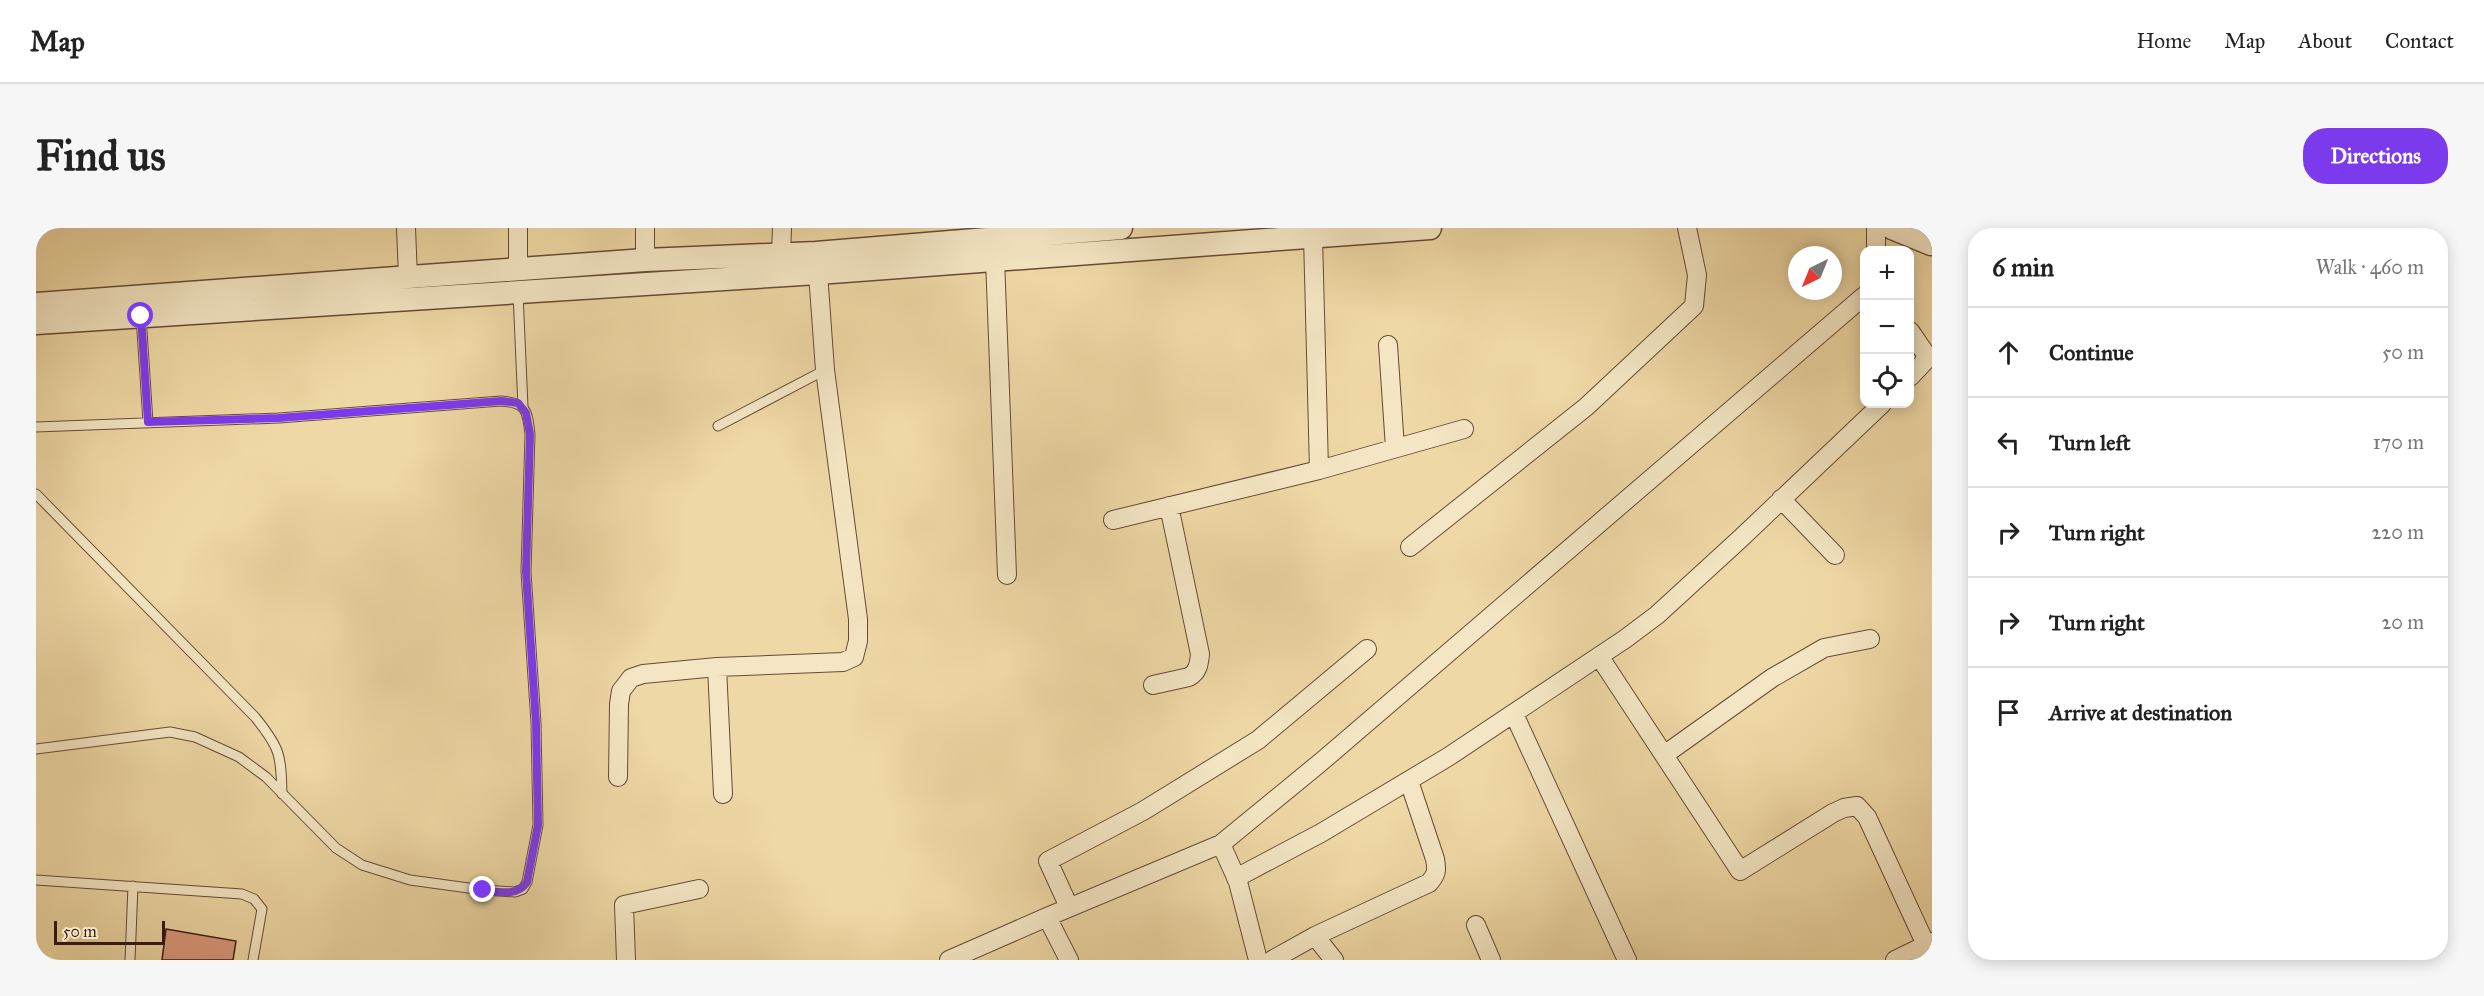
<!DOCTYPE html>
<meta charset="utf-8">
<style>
:root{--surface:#fff;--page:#f6f6f6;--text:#222;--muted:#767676;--line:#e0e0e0;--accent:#7c3aed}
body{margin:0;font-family:"IM FELL Great Primer",serif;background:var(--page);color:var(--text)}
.controls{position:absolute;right:18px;top:18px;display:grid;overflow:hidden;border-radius:12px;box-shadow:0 3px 15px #0003}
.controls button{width:54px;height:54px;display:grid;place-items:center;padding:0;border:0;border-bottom:2px solid var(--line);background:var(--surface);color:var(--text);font:30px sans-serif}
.compass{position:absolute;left:1752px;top:18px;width:54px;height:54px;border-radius:50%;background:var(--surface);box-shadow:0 3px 15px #0003;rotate:223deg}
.scale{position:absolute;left:18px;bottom:15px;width:111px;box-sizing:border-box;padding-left:6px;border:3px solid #391c12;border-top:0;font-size:16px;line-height:21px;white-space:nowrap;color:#391c12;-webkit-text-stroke:4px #f4e6c4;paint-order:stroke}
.stop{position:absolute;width:18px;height:18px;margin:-14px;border:4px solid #7c3aed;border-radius:50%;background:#fff}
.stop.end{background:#7c3aed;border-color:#fff;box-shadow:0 2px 6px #0008}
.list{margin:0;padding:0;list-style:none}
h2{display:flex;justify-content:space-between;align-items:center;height:78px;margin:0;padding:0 24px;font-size:26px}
h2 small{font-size:20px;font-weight:400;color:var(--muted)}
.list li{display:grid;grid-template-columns:39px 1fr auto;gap:18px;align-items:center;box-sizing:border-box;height:90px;padding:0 24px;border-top:2px solid var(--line)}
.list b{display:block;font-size:22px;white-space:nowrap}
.list em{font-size:20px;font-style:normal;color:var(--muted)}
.icon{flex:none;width:33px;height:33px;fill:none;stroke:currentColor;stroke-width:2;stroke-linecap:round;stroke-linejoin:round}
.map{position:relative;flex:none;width:1896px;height:732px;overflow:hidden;border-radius:24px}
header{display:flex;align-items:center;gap:36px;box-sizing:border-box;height:84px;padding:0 30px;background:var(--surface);border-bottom:2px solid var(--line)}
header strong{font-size:28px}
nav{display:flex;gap:33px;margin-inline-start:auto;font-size:21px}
.intro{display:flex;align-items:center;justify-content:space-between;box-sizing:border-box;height:144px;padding:0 36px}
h1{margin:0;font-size:42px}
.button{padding:15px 27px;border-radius:24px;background:var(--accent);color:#fff;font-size:21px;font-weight:700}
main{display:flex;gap:36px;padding:0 36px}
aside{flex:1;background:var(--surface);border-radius:24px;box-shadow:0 3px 15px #0003}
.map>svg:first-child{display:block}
</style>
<header>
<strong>Map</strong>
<nav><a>Home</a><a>Map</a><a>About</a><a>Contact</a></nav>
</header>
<div class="intro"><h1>Find us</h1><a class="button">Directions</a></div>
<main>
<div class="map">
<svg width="1896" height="732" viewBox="0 0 1896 732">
<rect width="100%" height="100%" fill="#eed8a5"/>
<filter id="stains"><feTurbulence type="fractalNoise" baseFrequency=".00333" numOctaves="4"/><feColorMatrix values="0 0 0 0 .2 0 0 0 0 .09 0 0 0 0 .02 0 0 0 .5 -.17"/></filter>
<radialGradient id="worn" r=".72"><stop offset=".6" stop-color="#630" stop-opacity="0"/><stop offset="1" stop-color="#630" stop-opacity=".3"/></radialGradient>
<!-- building -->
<path fill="#da997d" stroke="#391c12" stroke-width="1.5" d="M130,701L200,713L197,732H126Z"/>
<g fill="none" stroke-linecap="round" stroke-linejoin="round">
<defs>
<path id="service" d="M482,65L487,179
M105,88L112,194
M682,198L789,142
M0,199L243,190L465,173C491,175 491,182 494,206L490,344L500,495L502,597L491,654L487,661L479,664L447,662L374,652L326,637L300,620L230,549L203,529L159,509L134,504L0,521
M0,266L219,489C244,520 245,526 246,566
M0,652L206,666L218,671L226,681L217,732
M94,732L97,658"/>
<path id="minor" d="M370,0L372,49
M1840,0V22
M745,26L746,0
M959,31L971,347
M609,32V0
M482,42V0
M1874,103L1889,125V133L1874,149
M1352,117L1359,220
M1283,242L1428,201
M1745,271L1799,327
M1077,292L1283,242L1277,8
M1374,319L1550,179L1658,78L1661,47L1651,0
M1563,428L1704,643L1797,585L1808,580L1821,578L1831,589L1890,717
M681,439L687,566
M1117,457L1153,449C1162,444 1163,436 1164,426L1133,278
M1478,486L1591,732
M1628,527L1736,450L1788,420L1834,411
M582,549L583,476L585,463L595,450L607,446L681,439L807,434L818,429L822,413V391L789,142L782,45
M1185,616L1285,534L1828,68
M1200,650L1285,605L1412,529L1589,411L1621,387L1704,311L1846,176
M1033,679L1012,633L1107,583L1222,512L1331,421
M1440,697L1455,732
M1279,708L1393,655C1401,646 1401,642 1399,631L1373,553
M590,732L588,677L663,661
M913,732L1011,689
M1033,732L1011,689L1185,616L1202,654L1222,732
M1236,732L1279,708L1298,732
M1859,732L1896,714"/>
<path id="tertiary" d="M1856,0L1895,16
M0,76L609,32L780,25L1085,0
M0,95L782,45L1394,0"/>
</defs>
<!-- service casing -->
<use href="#service" stroke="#664b37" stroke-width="11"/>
<!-- minor casing -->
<use href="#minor" stroke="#664b37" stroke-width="20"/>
<!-- tertiary casing -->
<use href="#tertiary" stroke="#664b37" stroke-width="25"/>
<!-- service -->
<use href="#service" stroke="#f4e6c4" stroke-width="9"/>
<!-- minor -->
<use href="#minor" stroke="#f4e6c4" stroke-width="18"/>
<!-- tertiary -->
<use href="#tertiary" stroke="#f4e6c4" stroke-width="22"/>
</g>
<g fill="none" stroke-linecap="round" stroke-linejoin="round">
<!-- route -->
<path stroke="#7c3aed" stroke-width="8" d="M105,88L112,194L243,190L465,173L482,175L490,185L494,206L490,344L500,495L502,597L491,654C481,669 463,664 447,662"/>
</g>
<rect width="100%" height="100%" filter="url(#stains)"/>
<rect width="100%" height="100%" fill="url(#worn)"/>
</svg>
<div class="controls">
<button>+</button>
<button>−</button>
<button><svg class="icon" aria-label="locate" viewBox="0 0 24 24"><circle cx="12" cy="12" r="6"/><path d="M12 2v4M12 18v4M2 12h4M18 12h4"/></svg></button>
</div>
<svg class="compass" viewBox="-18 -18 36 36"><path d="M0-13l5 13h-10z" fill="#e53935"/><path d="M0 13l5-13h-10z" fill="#767676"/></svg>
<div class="scale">50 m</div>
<div class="stop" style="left:105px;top:88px"></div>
<div class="stop end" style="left:447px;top:662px"></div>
</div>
<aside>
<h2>6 min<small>Walk · 460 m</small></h2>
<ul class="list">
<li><svg class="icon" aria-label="ahead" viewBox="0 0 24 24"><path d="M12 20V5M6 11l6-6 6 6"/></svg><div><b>Continue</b></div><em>50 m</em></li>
<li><svg class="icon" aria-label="left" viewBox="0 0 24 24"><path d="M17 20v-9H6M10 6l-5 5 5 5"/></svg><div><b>Turn left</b></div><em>170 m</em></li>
<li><svg class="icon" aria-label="right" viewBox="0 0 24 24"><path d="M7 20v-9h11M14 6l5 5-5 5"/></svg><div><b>Turn right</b></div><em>220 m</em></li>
<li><svg class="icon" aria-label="right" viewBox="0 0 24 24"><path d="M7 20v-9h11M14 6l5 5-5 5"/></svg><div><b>Turn right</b></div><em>20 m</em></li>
<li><svg class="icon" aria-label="arrive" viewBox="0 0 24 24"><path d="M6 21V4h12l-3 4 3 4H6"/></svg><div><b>Arrive at destination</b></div></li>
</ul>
</aside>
</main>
